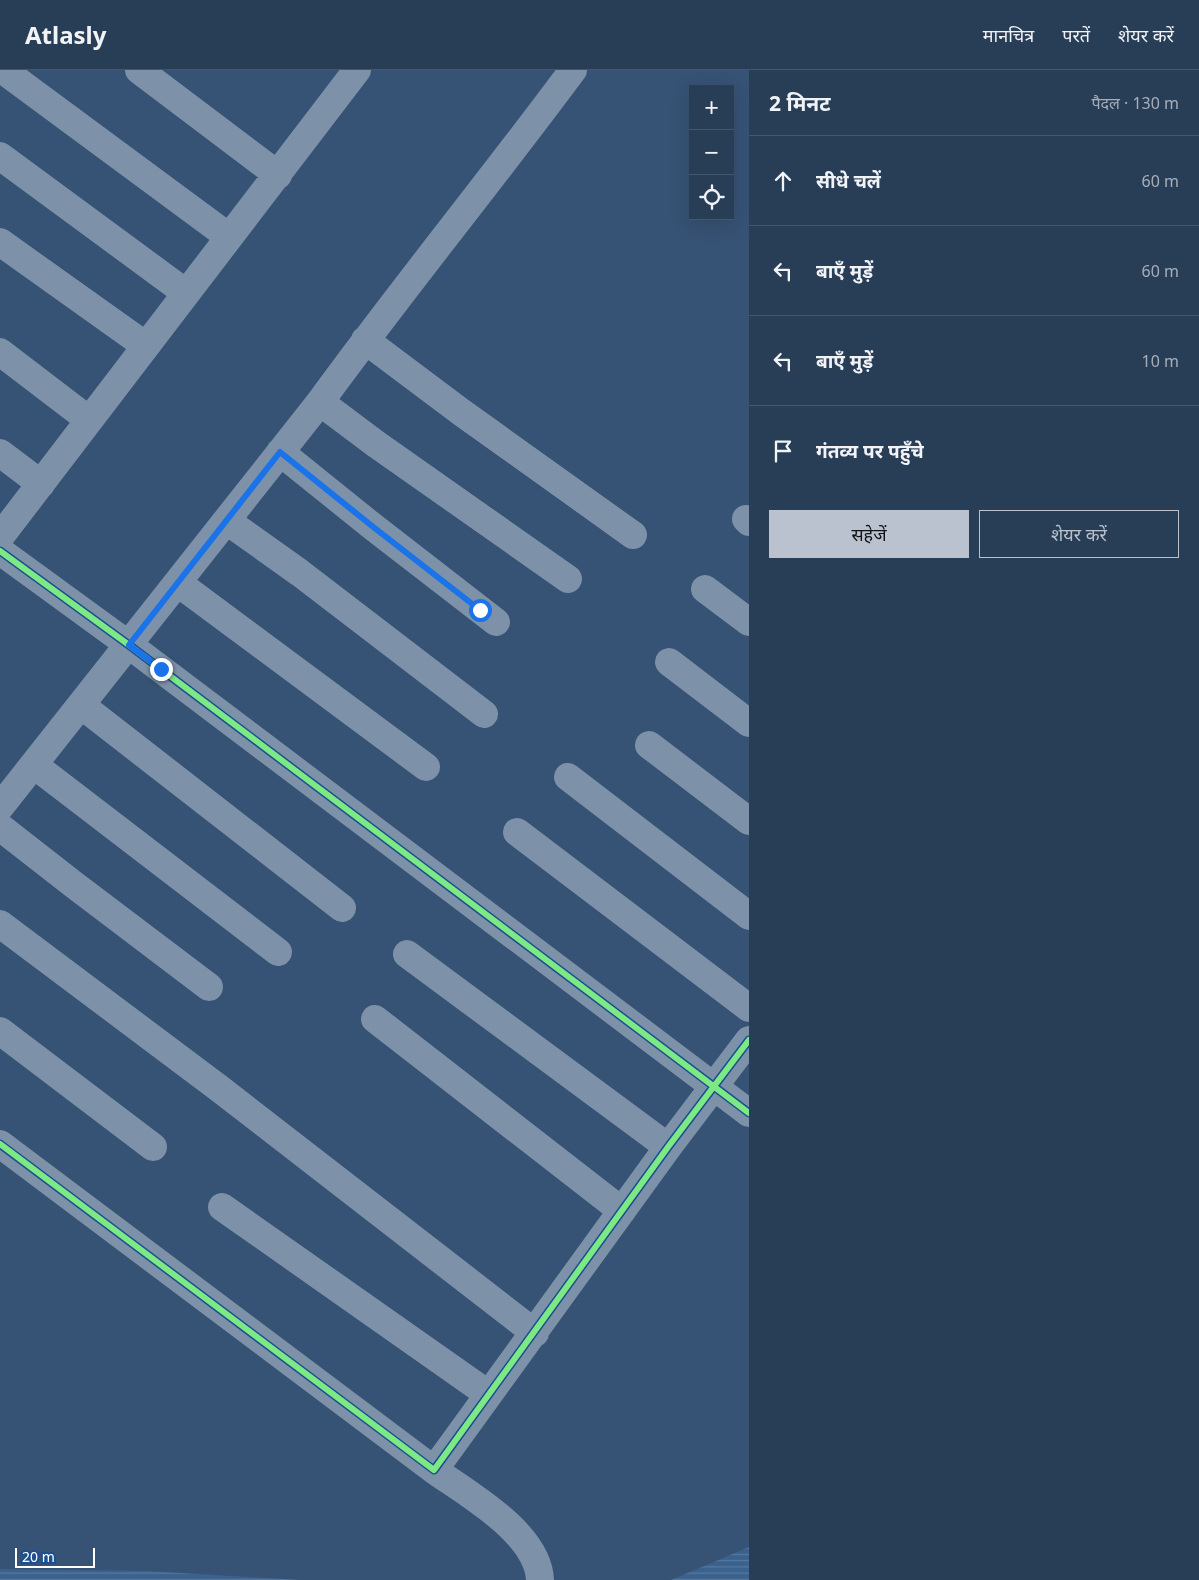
<!DOCTYPE html>
<html lang="hi">
<meta charset="utf-8">
<style>
:root{--surface:#283e57;--page:#30455d;--text:#f1f3f6;--muted:#a5aeba;--line:#44576d;--accent:#b9c2ce}
body{margin:0;font-family:"Noto Sans","Noto Sans Devanagari",sans-serif;background:var(--page);color:var(--text)}
.controls{position:absolute;right:15px;top:15px;display:grid;overflow:hidden;border-radius:0px;box-shadow:0 5px 20px #0002}
.controls button{width:45px;height:45px;display:grid;place-items:center;padding:0;border:0;border-bottom:1px solid var(--line);background:var(--surface);color:var(--text);font:25px sans-serif}
.scale{position:absolute;left:15px;bottom:12px;width:80px;box-sizing:border-box;padding-left:5px;border:2px solid #fff;border-top:0;font-size:14px;line-height:18px;white-space:nowrap;color:#fff;-webkit-text-stroke:4px #1b4f8f;paint-order:stroke}
.stop{position:absolute;width:15px;height:15px;margin:-11px;border:4px solid #1a73e8;border-radius:50%;background:#fff}
.stop.end{background:#1a73e8;border-color:#fff;box-shadow:0 1px 5px #0008}
.list{margin:0;padding:0;list-style:none}
h2{display:flex;justify-content:space-between;align-items:center;height:65px;margin:0;padding:0 20px;font-size:21px}
h2 small{font-size:16px;font-weight:400;color:var(--muted)}
.list li{display:grid;grid-template-columns:32px 1fr auto;gap:15px;align-items:center;box-sizing:border-box;height:90px;padding:0 20px;border-top:1px solid var(--line)}
.list b{display:block;font-size:19px;white-space:nowrap}
.list em{font-size:16px;font-style:normal;color:var(--muted)}
.actions{display:flex;gap:10px;padding:15px 20px}
.actions a{flex:1;padding:11px 0;border:1px solid var(--accent);border-radius:0px;text-align:center;font-size:18px;color:var(--accent)}
.actions .main{background:var(--accent);color:#111}
.icon{flex:none;width:28px;height:28px;fill:none;stroke:currentColor;stroke-width:2;stroke-linecap:round;stroke-linejoin:round}
.map{position:relative;flex:none;width:749px;height:1510px;overflow:hidden}
header{display:flex;align-items:center;gap:30px;box-sizing:border-box;height:70px;padding:0 25px;background:var(--surface);border-bottom:1px solid var(--line)}
header strong{font-size:24px}
nav{display:flex;gap:28px;margin-inline-start:auto;font-size:18px}
main{display:flex}
aside{flex:1;background:var(--surface)}
.map>svg:first-child{display:block}
</style>
<header>
<strong>Atlasly</strong>
<nav><a>मानचित्र</a><a>परतें</a><a>शेयर करें</a></nav>
</header>
<main>
<div class="map">
<svg width="749" height="1510" viewBox="0 0 749 1510">
<defs>
<pattern id="water-rules" width="6" height="5" patternUnits="userSpaceOnUse" patternTransform="scale(1.25)"><rect width="6" height="5" fill="#3b618d"/><path d="M0 2.5h6" fill="none" stroke="#58799e"/></pattern>
</defs>
<rect width="100%" height="100%" fill="#365274"/>
<!-- water -->
<path fill="url(#water-rules)" d="M749,1477V1510H671Z
M0,1499L149,1501L300,1510H0Z"/>
<g fill="none" stroke-linecap="round" stroke-linejoin="round">
<!-- minor -->
<path stroke="#7d92a8" stroke-width="28" d="M3,0L229,167
M139,0L278,105
M0,86L186,223
M0,172L146,276
M365,270L461,342L633,465
M0,282L89,350
M320,332L376,374L568,509
M280,382L372,456L496,552
M0,383L41,414
M746,449L749,452
M227,451L300,503L484,644
M0,467L357,0
M0,481L129,575L749,1043
M178,513L426,697
M705,519L749,552
M669,592L749,653
M81,635L342,838
M649,675L749,751
M34,695L278,882
M568,707L749,846
M0,737L320,332C402,219 490,112 573,0
M0,757L73,814L209,917
M517,762L749,938
M0,854L220,1019L535,1263
M407,884L668,1077
M375,949L622,1141
M0,961L153,1077
M0,1074L434,1400L668,1077L749,970
M222,1137L488,1324
M434,1400C469,1425 538,1463 540,1510"/>
<defs>
<path id="cycleway" d="M0,481L129,575L749,1043
M0,1074L434,1400L668,1077L749,970"/>
</defs>
<!-- cycleway casing -->
<use href="#cycleway" stroke="#1b4f8f" stroke-width="9"/>
<!-- cycleway -->
<use href="#cycleway" stroke="#7ce984" stroke-width="6"/>
</g>
<g fill="none" stroke-linecap="round" stroke-linejoin="round">
<!-- route -->
<path stroke="#1a73e8" stroke-width="6" d="M161,599L129,575L280,382L372,456L480,540"/>
</g>
</svg>
<div class="controls">
<button>+</button>
<button>−</button>
<button><svg class="icon" aria-label="locate" viewBox="0 0 24 24"><circle cx="12" cy="12" r="6"/><path d="M12 2v4M12 18v4M2 12h4M18 12h4"/></svg></button>
</div>
<div class="scale">20 m</div>
<div class="stop" style="left:480px;top:540px"></div>
<div class="stop end" style="left:161px;top:599px"></div>
</div>
<aside>
<h2>2 मिनट<small>पैदल · 130 m</small></h2>
<ul class="list">
<li><svg class="icon" aria-label="ahead" viewBox="0 0 24 24"><path d="M12 20V5M6 11l6-6 6 6"/></svg><div><b>सीधे चलें</b></div><em>60 m</em></li>
<li><svg class="icon" aria-label="left" viewBox="0 0 24 24"><path d="M17 20v-9H6M10 6l-5 5 5 5"/></svg><div><b>बाएँ मुड़ें</b></div><em>60 m</em></li>
<li><svg class="icon" aria-label="left" viewBox="0 0 24 24"><path d="M17 20v-9H6M10 6l-5 5 5 5"/></svg><div><b>बाएँ मुड़ें</b></div><em>10 m</em></li>
<li><svg class="icon" aria-label="arrive" viewBox="0 0 24 24"><path d="M6 21V4h12l-3 4 3 4H6"/></svg><div><b>गंतव्य पर पहुँचे</b></div></li>
</ul>
<div class="actions"><a class="main">सहेजें</a><a>शेयर करें</a></div>
</aside>
</main>
